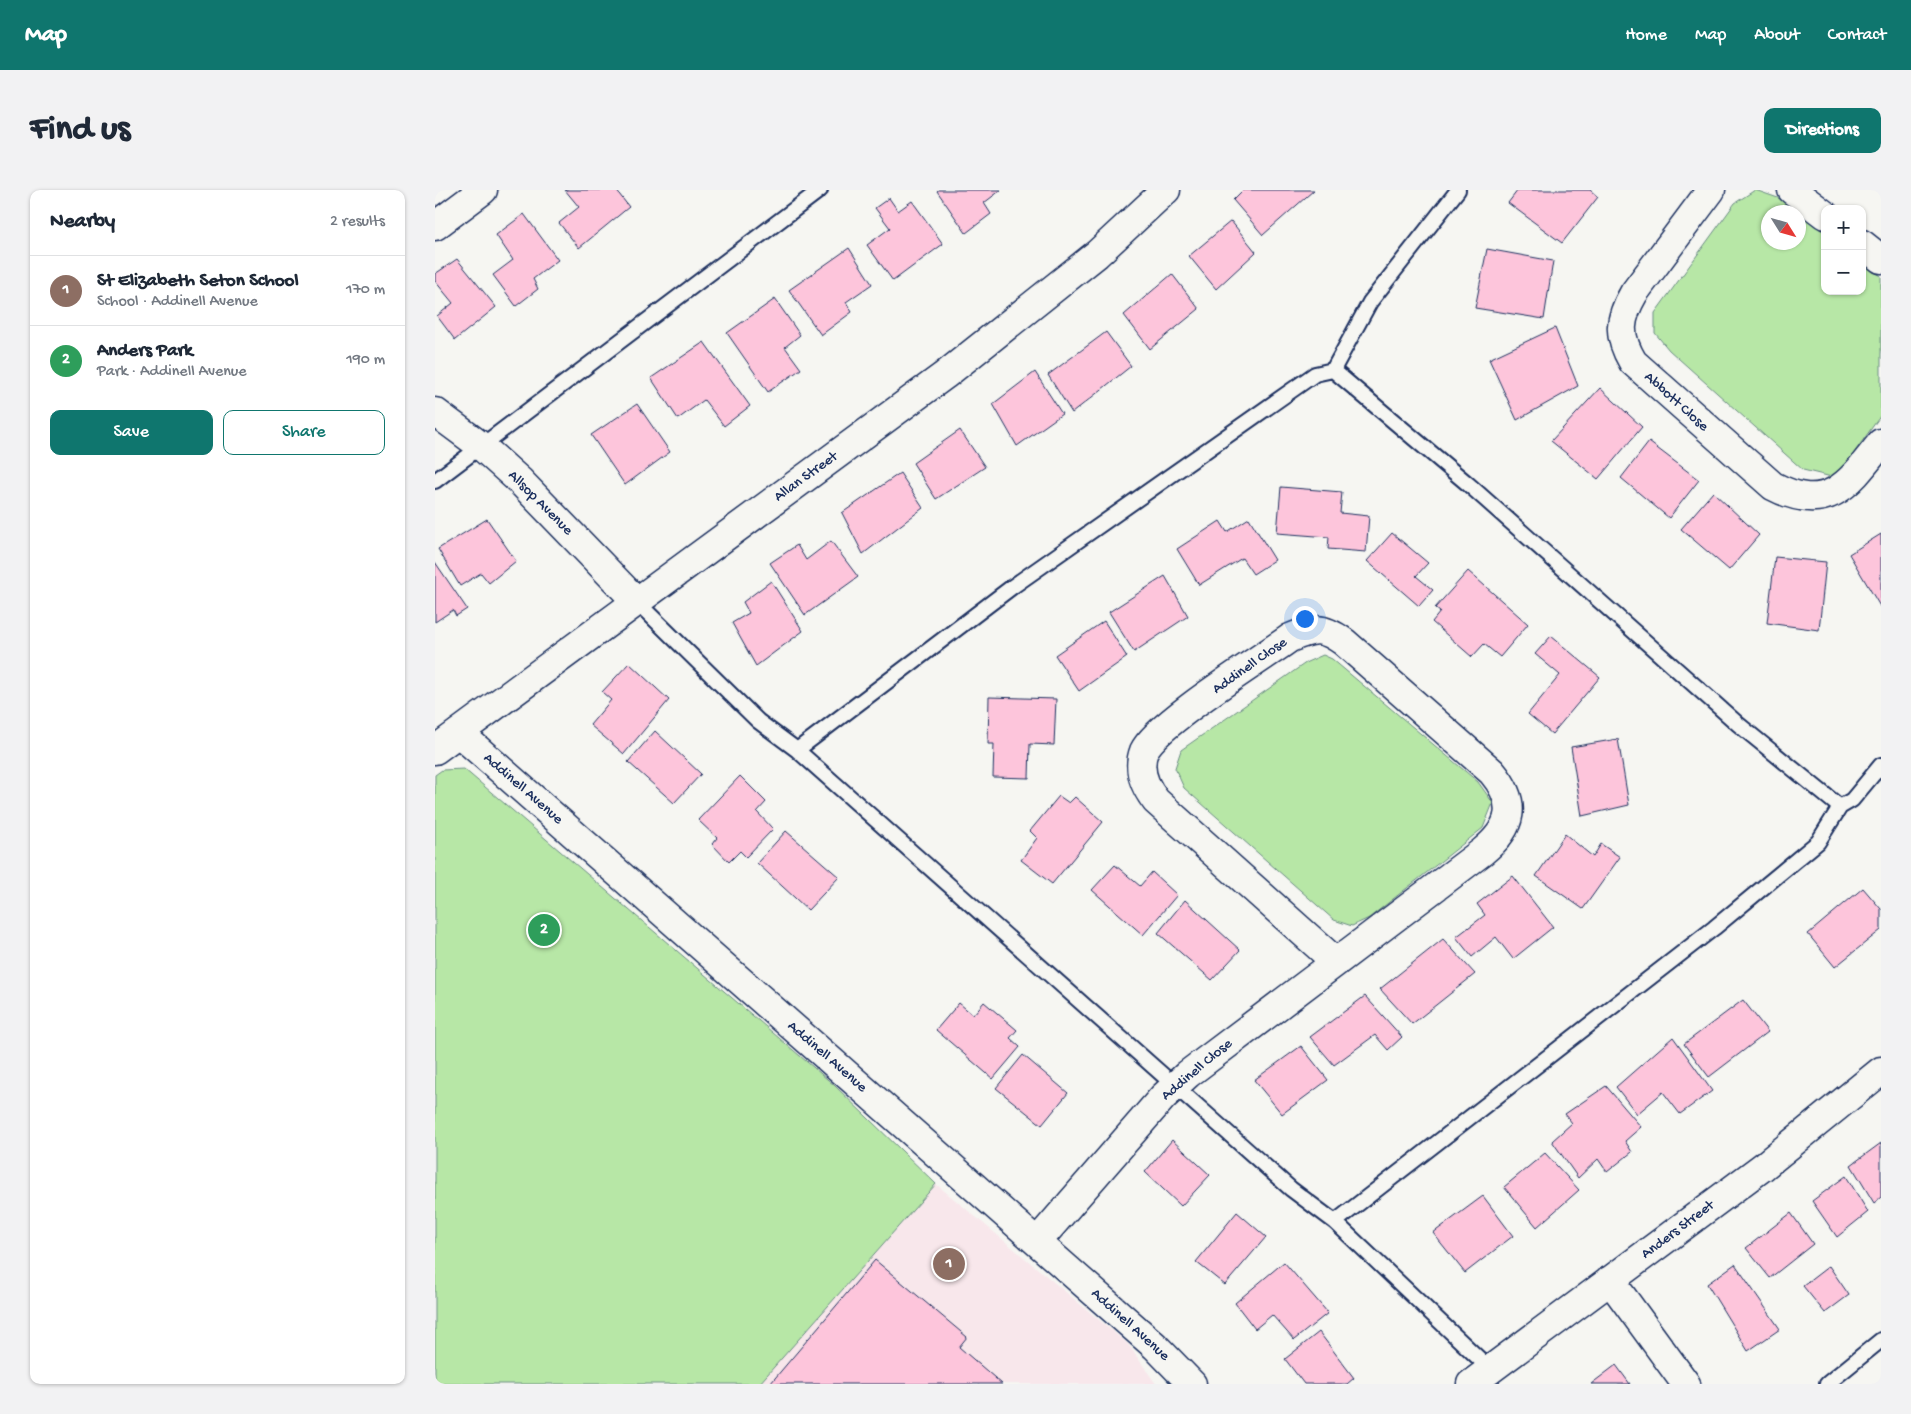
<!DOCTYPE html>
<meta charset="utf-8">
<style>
:root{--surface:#fff;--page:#f2f2f3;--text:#1f2937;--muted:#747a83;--line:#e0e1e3;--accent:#0f766e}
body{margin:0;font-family:"Gochi Hand",sans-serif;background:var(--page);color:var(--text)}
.controls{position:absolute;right:15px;top:15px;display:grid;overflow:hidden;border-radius:10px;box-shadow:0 1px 4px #0004}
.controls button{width:45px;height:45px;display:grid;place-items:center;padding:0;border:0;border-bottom:1px solid var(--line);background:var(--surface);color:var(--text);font:25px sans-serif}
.compass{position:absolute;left:1326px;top:15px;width:45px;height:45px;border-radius:50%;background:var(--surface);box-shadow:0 1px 4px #0004;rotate:127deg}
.you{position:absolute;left:869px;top:428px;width:18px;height:18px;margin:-12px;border:4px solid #fff;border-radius:50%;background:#1a73e8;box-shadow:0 0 0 8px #1a73e833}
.badge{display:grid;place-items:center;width:32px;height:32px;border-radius:50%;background:var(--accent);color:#fff;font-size:16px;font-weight:700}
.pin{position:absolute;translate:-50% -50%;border:2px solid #fff;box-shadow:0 1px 5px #0006}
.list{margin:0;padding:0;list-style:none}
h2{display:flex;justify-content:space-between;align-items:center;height:65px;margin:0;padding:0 20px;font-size:21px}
h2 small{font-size:16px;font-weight:400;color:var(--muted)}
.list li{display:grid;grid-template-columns:32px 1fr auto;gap:15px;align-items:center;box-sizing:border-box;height:70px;padding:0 20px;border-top:1px solid var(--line)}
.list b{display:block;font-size:19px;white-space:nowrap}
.list p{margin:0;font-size:16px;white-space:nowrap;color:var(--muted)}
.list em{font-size:16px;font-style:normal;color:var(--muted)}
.actions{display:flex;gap:10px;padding:15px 20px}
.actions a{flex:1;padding:11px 0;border:1px solid var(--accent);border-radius:10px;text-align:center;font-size:18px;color:var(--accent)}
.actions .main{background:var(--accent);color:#fff}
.map{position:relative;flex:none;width:1446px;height:1194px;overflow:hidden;border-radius:10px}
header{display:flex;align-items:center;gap:30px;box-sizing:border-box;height:70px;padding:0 25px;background:var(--accent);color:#fff}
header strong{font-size:24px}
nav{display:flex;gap:28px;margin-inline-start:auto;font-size:18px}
.intro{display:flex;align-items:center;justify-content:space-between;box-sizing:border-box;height:120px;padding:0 30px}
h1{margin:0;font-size:35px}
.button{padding:12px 22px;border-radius:10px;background:var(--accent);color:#fff;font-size:18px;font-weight:700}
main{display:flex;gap:30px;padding:0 30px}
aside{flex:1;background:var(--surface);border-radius:10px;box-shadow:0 1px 4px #0004}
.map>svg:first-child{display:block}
</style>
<header>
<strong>Map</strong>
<nav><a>Home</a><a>Map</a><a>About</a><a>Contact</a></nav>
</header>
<div class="intro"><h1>Find us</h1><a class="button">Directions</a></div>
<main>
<aside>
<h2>Nearby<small>2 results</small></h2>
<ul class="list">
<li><span class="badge" style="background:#8d6e63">1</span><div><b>St Elizabeth Seton School</b><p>School · Addinell Avenue</p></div><em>170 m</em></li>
<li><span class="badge" style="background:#2e9e5b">2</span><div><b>Anders Park</b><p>Park · Addinell Avenue</p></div><em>190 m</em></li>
</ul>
<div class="actions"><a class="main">Save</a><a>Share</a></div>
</aside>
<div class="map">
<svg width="1446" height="1194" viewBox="0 0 1446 1194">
<rect width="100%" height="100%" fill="#f6f6f2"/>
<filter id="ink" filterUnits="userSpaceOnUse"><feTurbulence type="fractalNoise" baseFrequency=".02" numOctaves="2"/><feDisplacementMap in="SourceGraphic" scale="10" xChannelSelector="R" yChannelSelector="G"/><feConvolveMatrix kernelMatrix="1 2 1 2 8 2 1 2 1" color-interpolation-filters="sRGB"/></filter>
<g filter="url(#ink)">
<!-- built -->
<path fill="#f8e7eb" d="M501,994L693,1154L721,1194H324Z"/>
<!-- green -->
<path fill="#b7e7a6" stroke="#698b82" d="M1320,0L1343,8L1363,22H1334V52H1364V23L1390,43V101H1427V72L1446,86V225L1411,274L1397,287L1368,280L1234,160L1220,143V123L1300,13Z
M888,465L897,469L1043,592L1058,613L1048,638L934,728L917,736L899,730L749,598L740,578L746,560L872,472Z
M29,579L399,895L501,994L324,1194H0V585L7,580Z"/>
<!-- building -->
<path fill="#fdc5db" stroke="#1b2f5e" d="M130,0H181L194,17L144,58L124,33L144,17Z
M503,0H566L549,13L556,24L531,43L502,1Z
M808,0H879L828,45L798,10Z
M1083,0H1155L1163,7L1127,53L1073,13Z
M454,8L463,21L477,11L508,54L458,91L432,55L455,38L440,18Z
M89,24L123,70L98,89L103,99L81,116L58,85L78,70L61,45Z
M796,31L821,62L781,99L754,66Z
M414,58L437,94L411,112L417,122L386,145L354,100Z
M1052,59L1118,71L1109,129L1040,118Z
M22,69L61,117L20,150L2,126L18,113L0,91V84Z
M737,84L764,119L715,159L689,125Z
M340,109L365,145L350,157L366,179L333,202L292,143Z
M1120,138L1143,196L1082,230L1054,169Z
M671,142L696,176L637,223L613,185Z
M269,152L315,216L289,236L269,210L243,229L216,188Z
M600,182L627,224L582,256L558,214Z
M1165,198L1207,237L1163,289L1116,251Z
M202,214L235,262L190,295L156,245Z
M525,240L550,277L501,309L478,273Z
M1214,252L1264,290L1234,328L1186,288Z
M465,283L488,318L428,364L407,323Z
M846,297L907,302L905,323L934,326L931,362L893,359L894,347L842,343Z
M1278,302L1324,345L1294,380L1246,339Z
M814,328L840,370L818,384L807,368L764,395L742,359L785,331L792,342Z
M52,329L81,371L54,393L46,383L25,396L3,359Z
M957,343L993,373L981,386L998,400L984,416L932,371Z
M1446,344V418L1414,364Z
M396,351L423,387L370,425L335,373L362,355L371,370Z
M1340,367L1391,372L1384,440L1332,433Z
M0,372L32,419L21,426L18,420L0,432Z
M1033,381L1093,434L1065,467L1049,454L1037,467L997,432L1005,422L1000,418Z
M730,386L753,426L699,462L674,422Z
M336,391L368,441L321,476L297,433L314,423L308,412Z
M669,431L692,467L644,501L620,465Z
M1116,446L1165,487L1117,544L1093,524L1125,485L1100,464Z
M194,473L234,510L189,564L155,535L176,510L167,502Z
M554,507L621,509L619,555L595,554L594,588L558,587L559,554H553Z
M220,541L266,584L239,613L193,572Z
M1183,549L1194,615L1147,626L1136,557Z
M305,586L331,612L322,622L338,639L311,667L305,661L294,672L277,654L282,648L263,630Z
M624,606L634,613L640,607L668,632L617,694L586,670L602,648L595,641Z
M351,641L404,687L373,720L322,673Z
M1130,644L1158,667L1166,654L1185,667L1148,719L1101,686Z
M680,675L705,696L717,682L742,705L708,745L657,700Z
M1078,686L1118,737L1078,769L1061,747L1037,767L1021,747L1050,725L1042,714Z
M1428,698L1446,719V740L1400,777L1373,744Z
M750,710L805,760L777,790L723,743Z
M1008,749L1040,784L977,834L945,799Z
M930,806L967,847L953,860L940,845L899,875L875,847Z
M1308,810L1333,842L1274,887L1249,854Z
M549,812L582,840L575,848L585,857L558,889L501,840L524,813L538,825Z
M1238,847L1277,901L1245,924L1228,902L1202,924L1181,897Z
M866,856L893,890L847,924L819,890Z
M588,865L633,903L607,935L561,898Z
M1171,896L1206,937L1190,951L1197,962L1172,982L1163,969L1143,988L1117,951L1137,933L1130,924Z
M737,950L775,985L746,1016L710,982Z
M1446,953V1007L1439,1013L1416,975Z
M1110,963L1144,1000L1102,1037L1069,997Z
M1411,986L1433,1022L1402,1047L1377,1011Z
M1048,1006L1078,1046L1030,1083L998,1043Z
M802,1022L831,1047L790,1095L761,1072Z
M1356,1023L1378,1054L1335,1088L1311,1058Z
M440,1070L532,1147L524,1157L567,1194H335Z
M849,1072L893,1123L859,1150L837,1125L820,1139L800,1113Z
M1300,1074L1345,1139L1313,1161L1272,1094Z
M1394,1076L1414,1105L1390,1123L1368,1096Z
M884,1142L919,1188L912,1194H869L850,1169Z
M1181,1175L1195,1194H1156Z"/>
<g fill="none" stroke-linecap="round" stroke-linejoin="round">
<defs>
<path id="service" d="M898,180L1033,294L1303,534L1405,617
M0,291L385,0
M202,412L323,531L362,560L856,999L900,1032L1055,1179
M362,560L577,397L880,184L898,180L935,112L1023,0
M900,1032L1279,738L1383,652L1405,617L1417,610L1446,575
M1392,1194L1446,1150"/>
<path id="minor" d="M1276,0L1199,103C1184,129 1182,145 1198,172L1338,296C1393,325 1414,294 1446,253
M1357,0L1390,25
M0,36L48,0
M1427,54L1446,69
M24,543L720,1156L757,1194
M602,1052L728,907L753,884L1047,662C1078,637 1083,613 1057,582L909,452C887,436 879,438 855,448C826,469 721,534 709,561C702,579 710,597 721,611L901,772
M1175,1090L1251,1194
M1036,1194L1329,976L1446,881"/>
<path id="tertiary" d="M0,222L46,256L85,291L202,412
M0,560L510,185L662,64L731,0"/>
</defs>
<!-- service casing -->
<use href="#service" stroke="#1b2f5e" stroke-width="18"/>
<!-- minor casing -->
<use href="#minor" stroke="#1b2f5e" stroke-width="31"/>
<!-- tertiary casing -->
<use href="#tertiary" stroke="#1b2f5e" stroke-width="31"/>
<!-- service -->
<use href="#service" stroke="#f6f6f2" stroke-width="14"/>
<!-- minor -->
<use href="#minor" stroke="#f6f6f2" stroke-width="28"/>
<!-- tertiary -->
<use href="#tertiary" stroke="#f6f6f2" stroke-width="28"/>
</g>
</g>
<g text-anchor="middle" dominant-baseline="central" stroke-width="4" stroke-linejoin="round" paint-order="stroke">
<!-- street labels -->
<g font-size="15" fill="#1b2f5e" stroke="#f6f6f2">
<text transform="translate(1241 212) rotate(42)">Abbott Close</text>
<text transform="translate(371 287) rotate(-36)">Allan Street</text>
<text transform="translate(105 313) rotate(45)">Allsop Avenue</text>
<text transform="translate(815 476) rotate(-35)">Addinell Close</text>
<text transform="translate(88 599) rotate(41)">Addinell Avenue</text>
<text transform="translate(392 867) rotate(41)">Addinell Avenue</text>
<text transform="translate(762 880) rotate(-40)">Addinell Close</text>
<text transform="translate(1243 1040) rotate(-37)">Anders Street</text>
<text transform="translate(695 1135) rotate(42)">Addinell Avenue</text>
</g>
</g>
</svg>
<div class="controls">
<button>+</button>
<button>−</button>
</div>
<svg class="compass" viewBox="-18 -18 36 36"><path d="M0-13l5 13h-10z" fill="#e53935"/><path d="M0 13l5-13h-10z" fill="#747a83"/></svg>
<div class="you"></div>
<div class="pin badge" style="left:514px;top:1074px;background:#8d6e63">1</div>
<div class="pin badge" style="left:109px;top:740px;background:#2e9e5b">2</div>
</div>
</main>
